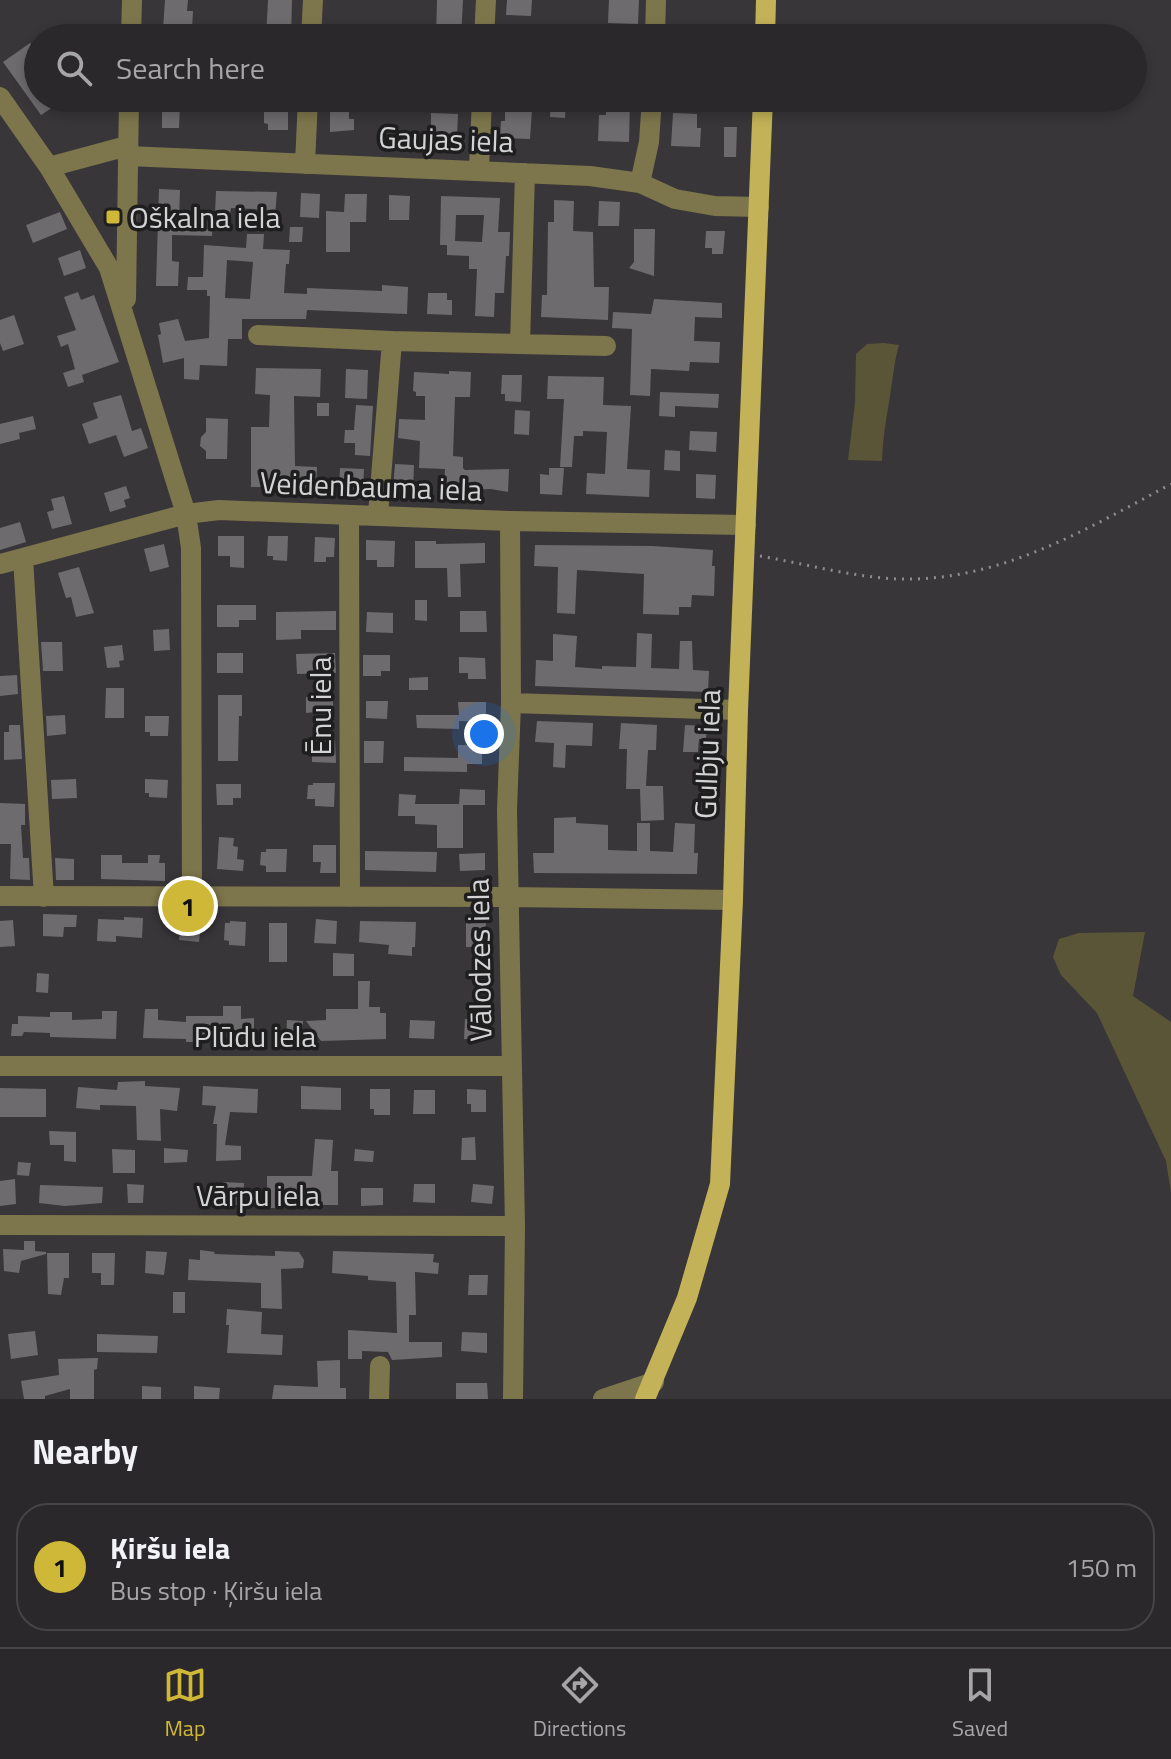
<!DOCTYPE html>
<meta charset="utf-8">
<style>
:root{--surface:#2b282b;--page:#333033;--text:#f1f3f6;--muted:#a6a6a9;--line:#474447;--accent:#cfb837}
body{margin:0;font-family:"Titillium Web",sans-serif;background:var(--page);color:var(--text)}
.you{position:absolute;left:484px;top:734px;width:28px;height:28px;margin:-20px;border:6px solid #fff;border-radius:50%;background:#1a73e8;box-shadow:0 0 0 12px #1a73e833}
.badge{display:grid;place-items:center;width:52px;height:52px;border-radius:50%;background:var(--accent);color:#111;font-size:26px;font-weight:700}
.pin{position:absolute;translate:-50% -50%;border:4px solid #fff;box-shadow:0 2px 8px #0006}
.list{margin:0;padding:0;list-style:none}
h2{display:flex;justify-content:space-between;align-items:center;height:104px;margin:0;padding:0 32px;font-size:34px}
h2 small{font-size:26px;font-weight:400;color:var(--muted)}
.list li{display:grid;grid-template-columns:52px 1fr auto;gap:24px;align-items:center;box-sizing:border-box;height:128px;margin:0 16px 16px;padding:0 16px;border:2px solid var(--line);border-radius:32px}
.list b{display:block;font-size:30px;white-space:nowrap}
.list p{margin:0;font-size:26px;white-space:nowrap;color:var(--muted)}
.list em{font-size:26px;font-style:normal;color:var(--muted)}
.icon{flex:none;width:44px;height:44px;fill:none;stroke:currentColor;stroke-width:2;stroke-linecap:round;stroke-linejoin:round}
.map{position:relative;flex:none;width:1171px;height:1399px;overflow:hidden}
.search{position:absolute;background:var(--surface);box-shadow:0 4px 12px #0003;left:24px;right:24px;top:24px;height:88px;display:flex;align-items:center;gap:20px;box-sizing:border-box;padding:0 28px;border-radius:44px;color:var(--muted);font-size:30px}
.sheet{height:248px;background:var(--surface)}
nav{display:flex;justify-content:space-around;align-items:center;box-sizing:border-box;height:112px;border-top:2px solid var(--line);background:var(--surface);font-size:22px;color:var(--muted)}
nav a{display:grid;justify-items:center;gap:4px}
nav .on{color:var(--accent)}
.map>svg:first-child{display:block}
</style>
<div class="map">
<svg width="1171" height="1399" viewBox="0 0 1171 1399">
<rect width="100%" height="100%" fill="#393639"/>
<!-- green -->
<path fill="#5b5537" d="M884,343L899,345C894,362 893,378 890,396C886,421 883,436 882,461L848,460L855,403L856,354L867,344Z
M1145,932L1133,996L1171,1022V1193L1166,1161L1097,1013L1061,975L1053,957L1059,939L1079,933Z"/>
<!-- building -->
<path fill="#6e6b6e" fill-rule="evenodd" d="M165,0H188L187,11H193L192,30L163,29Z
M268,0H292L291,38H266Z
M437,0H463L461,38H436Z
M507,0H532L531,16L506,15Z
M609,0H639L638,24L608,23Z
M30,43L38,54V62L32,66L38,74V98H67L41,115L3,62Z
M551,98H566L565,118L550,117Z
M606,98H630L629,142L598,141L599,115H606Z
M162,104H180L179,128H162Z
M269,108H288V130H268V124L264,123V112H269Z
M505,108L532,109L530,139L500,138L501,121H505Z
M330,111L349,112V119H354V130L330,132Z
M431,113L458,114L457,136L431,135Z
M673,113L697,114V128H701L700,147L671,146Z
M724,127H737L736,157H724Z
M159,189L180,190L179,220L213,221L212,236L172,235V261L179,262L178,286H156Z
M216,191L277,192L275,216L263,215V211L255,209L231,208L230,214H215Z
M301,193L320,194L319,218L300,217Z
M345,194H367L366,222H350V252H326V211L344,212Z
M389,195L410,196L409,220H389Z
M441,196L500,198L498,232H510L509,256H506L504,293H495L494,317L475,316L477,269H469V256L447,255V245H440ZM456,215H484L482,242L455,241Z
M554,200L574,201L573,231L593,232L594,287H609L608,320L541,317L542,295H547L548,222H554Z
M599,201L620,202L619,226H598Z
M60,212L67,229L33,243L26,225Z
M290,227H303L302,242H289Z
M634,229H655L654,276L629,268L634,262Z
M706,231H725L723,254H712V248H705Z
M247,234H264L263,249L290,250L289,264H286L284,293L307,294V288L382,291V285L408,287L407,314L307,310L306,319H242V339H228L227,366L200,365L199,380L184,379V358L163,363L158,335L161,334L159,323L178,319L185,341L209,338L210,296H207V290H187L188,277H203L204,245L246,248ZM227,260L253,262L250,299L225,298Z
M80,250L86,268L64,276L58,258Z
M78,292L81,300L94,295L119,362L82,375L84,382L68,387L63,373L75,369L68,344L61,347L57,336L76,330L64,297Z
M428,293H447V300H452V315L427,314Z
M654,299L722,303V318L695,317L694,341L720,342L719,363L690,362L689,371L651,369L650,396L630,395L632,329L612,328L613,312L651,314Z
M14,315L24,344L3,351L0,343V320Z
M256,368L321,369L320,397L294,396L295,466L317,467L316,488L251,487V427H269L270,395L255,394Z
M346,369L368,370L367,399L345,398Z
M449,371L471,372L470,397H455L453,456L463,457V468L465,470L509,469L508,492L491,489L444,491L445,469L419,468L420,441L398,438L399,419L425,420V396H416V392L413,391L414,372L449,374Z
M502,375H522L521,402L505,401V394H501Z
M548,376L604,377L603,405L631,406L627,469L650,470L649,497L586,494L587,473L605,474L607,432L583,431V436H574L572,467H560L564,399H547Z
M660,392L719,394L718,408L675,406V417L659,416Z
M121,395L132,431L141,428L148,448L124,457L116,435L89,444L82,424L98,418L93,403Z
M317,403H329V416H317Z
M356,405L373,406L370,456L355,455V443H344L345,430H354Z
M515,410L530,411L529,435L514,434Z
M33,416L36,429L19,433L20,439L0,444V424Z
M206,418L228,419L227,459H206V451L200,446L201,437L206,432Z
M690,431L717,432L716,452L689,450Z
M665,450L680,451V471L664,470Z
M395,464L414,465L413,490L393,489Z
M340,468L364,469L363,490L339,489Z
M549,468H564L562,495L540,494V474L549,475Z
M696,474L716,475L715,499L696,498Z
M126,486L130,498L124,500L126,507L110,512L104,493Z
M64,496L72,524L52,529L47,512L54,510L51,499Z
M20,522L26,542L0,550V528Z
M218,536H244V568L230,567V556H218Z
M268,536H288L287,561L273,560V556H267Z
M315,537L335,538L334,557H326V562H314Z
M366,540L395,541L394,567H377V560H366Z
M415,541H436V544L485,543V563L460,564L461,597H448L447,568H415Z
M164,544L169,567L150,572L144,549Z
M535,545L652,546L713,550L712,566H715L714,596L692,595L691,607H679V615L643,614L644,574L577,570L575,614L557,613L558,567L534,566Z
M79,567L94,613L76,617L71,597L66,598L58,573Z
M415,600H427V621L415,620Z
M217,605H256V620H239V627H217Z
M336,611V630H301V639L276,640V612Z
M460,611H486L487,632H460Z
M367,612L393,613V633L366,632Z
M169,629L170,650L154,651L153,630Z
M637,633L652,634L651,668L679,669L680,641H692L693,670L709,671L708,692L535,686L536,660L553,661V634L577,636L575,667L602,669V666L636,667Z
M41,642H62L63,671H43Z
M122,645L124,660L119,661L120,667L107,668L104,647Z
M217,653H243V673H217Z
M335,653L336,673L297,674L296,654Z
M363,655H390V671H381V676H363Z
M459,657L485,658L486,679H468V673H459Z
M17,675L18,694L0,696V676Z
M428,677V690H409V678Z
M106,688H124V718H105Z
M218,695H242V716H239L238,761H218Z
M306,697H333V718H315V712L306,713Z
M366,701H388L387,719L366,718Z
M458,702H486V722L459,721V729L417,728L416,715H459Z
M65,715L66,734L47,736L46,716Z
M145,716H169L168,736H150V732H145Z
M537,721L593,723L592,746L566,745L565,768L553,767L554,743L535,742Z
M621,723L657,725L656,750H648L646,786H663L664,820L641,821L640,789H626L627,749H619Z
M9,725H20L22,759L4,760V732H9Z
M685,725L707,726L706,739H699L698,752H683Z
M312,739L335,740L336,763L312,762Z
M364,741H384L383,763H364Z
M458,745H482V764H467V772L404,771V757L458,758Z
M76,779L77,798L52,799L51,780Z
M145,779L168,780L167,798L149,797V793H145Z
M313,783H335L334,807L315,806V799H307L308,785H313Z
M216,784H241V798H233V805H217Z
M460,789L485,790V805H463V848H437V825L415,824V816H398L399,794L416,795L415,804H459Z
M0,803L25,804V825H21L23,858H29L30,880L10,879L11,844H0Z
M576,817V823L608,825V850L637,851V823H650V851L673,852L675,823L695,824L694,853H698L697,874L534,873L533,853H554V818Z
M219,837L234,838L233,846L238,847L237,859L244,860L243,871L217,869Z
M313,845H336V873H320L321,862H313Z
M266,849H287L286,872H266V866L260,865L261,852H266Z
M365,851L437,852L436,872L365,870Z
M485,853V870L460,871L459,854Z
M101,855H122V863H148V855H160L159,863H165V881L101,879Z
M55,858L74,859V880H56Z
M43,914L77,915L76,927H64L63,937L43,936Z
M124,917L143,918L142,938L116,936V942L97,941L98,919L124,920Z
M181,919L201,921L199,942L179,940Z
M316,919L337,921L336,944L314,943Z
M13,920L15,946L0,947V921Z
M230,921L246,922L245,946L229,945V941L224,940L225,923H230Z
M360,921L416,922L415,947H412V956L388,954L389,945L359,942Z
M466,921H486L485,947H466Z
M269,923H287V962H269Z
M333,953L354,954V976H333Z
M37,973L49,974L48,993L36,992Z
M358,981H370L369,1007H380V1013H386V1039L321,1041L306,1021L326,1020V1009H358Z
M223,1006H241V1019L254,1018V1038H221V1042H186V1039L143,1038L145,1009H158V1020L186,1022V1016H223Z
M102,1011H117L116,1039L50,1037V1033L24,1032L22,1036H11L12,1024H18V1016L50,1017V1012H72V1020L102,1019Z
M465,1019L486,1020V1039H464Z
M287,1020L303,1021L302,1039L286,1038Z
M410,1020L435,1021L434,1039L409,1038Z
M145,1081V1086L180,1088L177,1111L160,1109L161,1141L137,1140L136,1106L100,1105V1110L76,1108L78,1087L117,1090L118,1082Z
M203,1086L258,1089L257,1113L230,1112L225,1145L241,1146V1160L216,1161L217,1124H213L216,1106L202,1105Z
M301,1086L341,1088V1110L301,1109Z
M0,1088L46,1089V1117H0Z
M370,1089H390V1115H374V1109H370Z
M467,1089L486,1090V1112H471V1104H467Z
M414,1090H435V1114H413Z
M49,1131L76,1132V1162L64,1161V1145H50Z
M475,1137L476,1160H461L462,1138Z
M315,1139L333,1140L331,1171H338V1205H296V1208H267V1176H312Z
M164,1148L188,1150L187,1162L164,1163Z
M112,1149L135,1150V1173H113Z
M355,1149L374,1151L373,1162L354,1161Z
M18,1162L31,1163L29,1176L17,1175Z
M15,1179L16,1204L0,1206V1181Z
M223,1182L244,1183L243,1205H223Z
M127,1184L144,1185L143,1203H128Z
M414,1184H435V1203L413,1202Z
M473,1184L494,1186L492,1204L471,1202Z
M40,1185L103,1187L102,1203L65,1206L39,1203Z
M361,1188H383V1205L361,1206Z
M24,1241H35V1251L46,1252V1254L21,1261L19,1273L4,1271L3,1249L24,1250Z
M200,1250L215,1252L214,1254L275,1256V1251L299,1252L304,1260L303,1268L281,1269L282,1309L261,1308V1283L188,1280L189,1259L200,1260Z
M146,1251L167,1252L164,1275L145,1273Z
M333,1251L434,1254L433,1262L439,1263L438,1274L415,1272L416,1315H409V1342H442V1357L392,1360L388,1352L362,1351V1359H348V1330L397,1333L396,1282L368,1280V1276L332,1273Z
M47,1253H69V1278H64L61,1295L48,1294Z
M92,1253H115L114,1285H101V1273H92Z
M469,1275H488L487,1295H468Z
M173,1292H185V1313H173Z
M227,1309L262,1312L261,1334L283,1335L282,1355L227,1353L229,1325H226Z
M35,1331L38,1355L11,1359L8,1334Z
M462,1332L487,1333V1353L461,1351Z
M97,1334L158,1336L157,1353L97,1352Z
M98,1358L97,1369L94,1370V1399H70V1389L45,1396V1399H24L21,1381L59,1375L58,1359Z
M340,1360V1388H346V1399H272L274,1385L318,1387L317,1361Z
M456,1383H487L488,1399H456Z
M142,1386L161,1387V1399H142Z
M194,1386L220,1388L219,1399H194Z"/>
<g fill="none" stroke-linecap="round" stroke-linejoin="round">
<!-- path -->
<path stroke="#8e8c8e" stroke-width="3" stroke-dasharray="2 6" stroke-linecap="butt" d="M760,556C806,564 852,577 898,579C999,582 1085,530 1171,484"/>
<!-- minor -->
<path stroke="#7d754b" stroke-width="20" d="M131,38L132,0
M311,38L313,0
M484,38L486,0
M655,38L656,0
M0,97L49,167L109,268L186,514L191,548L192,896
M127,156L590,176L640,183L675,199L715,206L759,207
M305,164L308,98
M49,167L127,146
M479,169L482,98
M640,183L649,142L652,98
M126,299L129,98
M258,335L392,341L606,346
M520,344L525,173
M349,515L350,897
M378,515L392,341
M510,521L511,703L507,810L515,1226L513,1399
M23,558L44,897
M0,564L186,514L219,510L510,521L746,525
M511,703L738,710
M0,896L509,897L733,900
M0,1066H510
M0,1225L515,1226
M379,1399L380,1366
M603,1399L654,1382"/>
<!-- major -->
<path stroke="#c3b257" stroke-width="20" d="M765,38L766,0
M645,1399L687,1298L720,1184L733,900L738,710L763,98"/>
</g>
<!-- markers -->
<rect fill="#cfb837" stroke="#1f1e1f" stroke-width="3" x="105" y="209" width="16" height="16" rx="4"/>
<g text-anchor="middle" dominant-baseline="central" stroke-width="7" stroke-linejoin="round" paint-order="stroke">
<!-- street labels -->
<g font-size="30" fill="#d3d2d4" stroke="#1f1e1f">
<text transform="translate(446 139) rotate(2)">Gaujas iela</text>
<text transform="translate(371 486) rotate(2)">Veidenbauma iela</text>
<text transform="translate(320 706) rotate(-90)">Ēnu iela</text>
<text transform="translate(707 754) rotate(-88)">Gulbju iela</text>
<text transform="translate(479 960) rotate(-91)">Vālodzes iela</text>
<text x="255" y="1036">Plūdu iela</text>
<text x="258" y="1195">Vārpu iela</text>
</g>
<!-- poi labels -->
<g font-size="30" fill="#d3d2d4" stroke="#1f1e1f" text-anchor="start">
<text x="129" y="217">Oškalna iela</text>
</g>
</g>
</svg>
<div class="you"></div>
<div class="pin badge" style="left:188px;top:906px">1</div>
<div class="search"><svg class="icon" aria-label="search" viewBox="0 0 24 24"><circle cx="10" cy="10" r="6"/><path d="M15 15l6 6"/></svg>Search here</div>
</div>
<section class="sheet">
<h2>Nearby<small></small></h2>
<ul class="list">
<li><span class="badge">1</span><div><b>Ķiršu iela</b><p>Bus stop · Ķiršu iela</p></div><em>150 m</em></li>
</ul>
</section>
<nav>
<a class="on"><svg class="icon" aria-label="map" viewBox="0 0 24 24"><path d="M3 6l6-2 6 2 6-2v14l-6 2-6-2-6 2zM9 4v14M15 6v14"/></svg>Map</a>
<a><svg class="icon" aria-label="directions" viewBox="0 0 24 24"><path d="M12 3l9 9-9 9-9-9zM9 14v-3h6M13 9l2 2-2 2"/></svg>Directions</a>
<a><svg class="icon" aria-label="saved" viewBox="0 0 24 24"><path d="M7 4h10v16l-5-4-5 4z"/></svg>Saved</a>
</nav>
